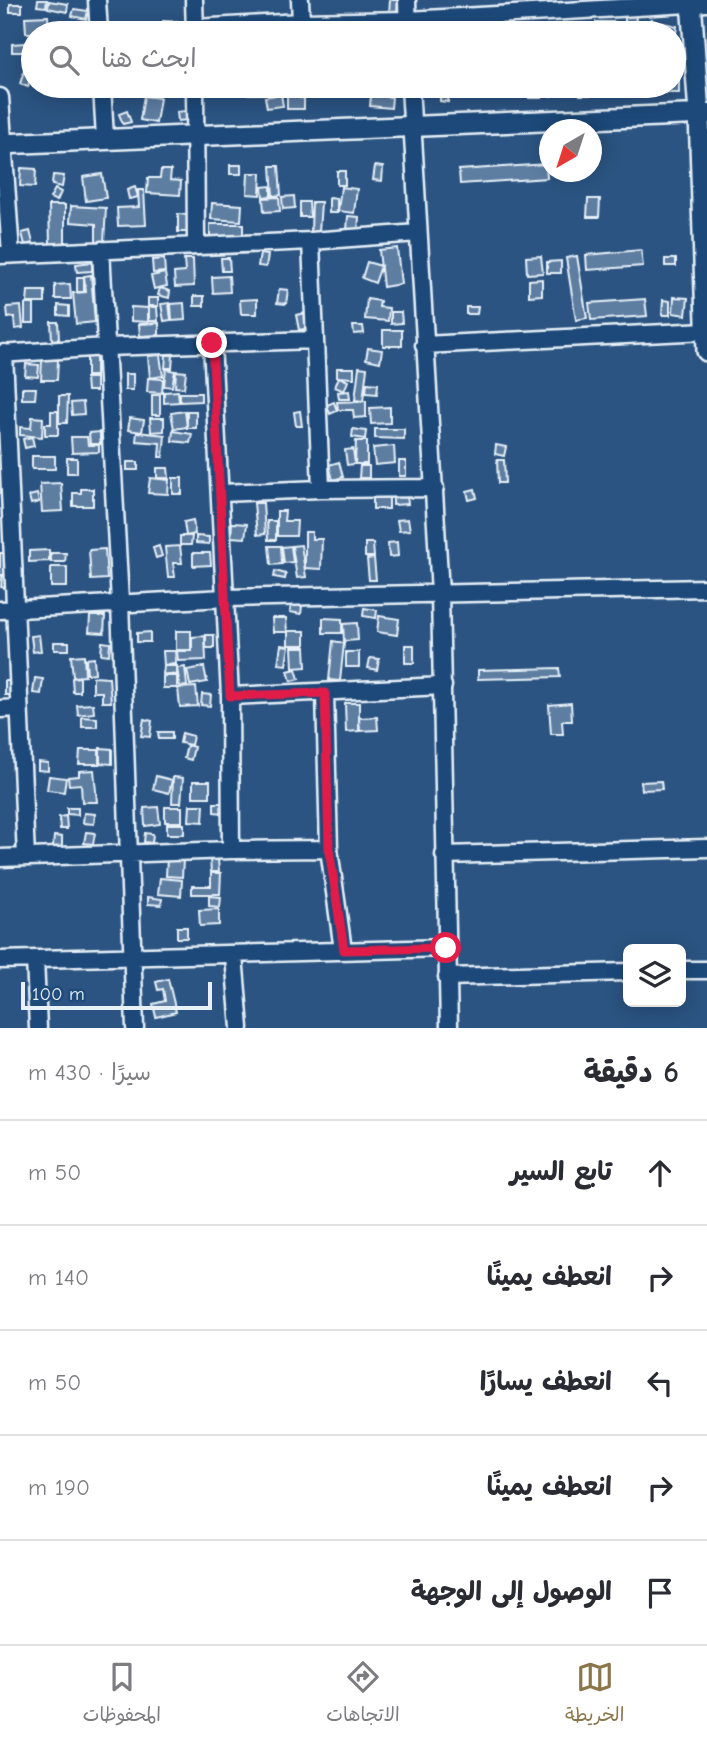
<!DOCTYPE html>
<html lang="ar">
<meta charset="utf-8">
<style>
:root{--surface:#fff;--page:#f2f2f3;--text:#2b2b33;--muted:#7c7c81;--line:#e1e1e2;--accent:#8a764a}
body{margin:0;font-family:"Comic Neue","Playpen Sans Arabic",sans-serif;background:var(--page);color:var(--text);direction:rtl}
.controls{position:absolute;right:21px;bottom:21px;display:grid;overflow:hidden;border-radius:10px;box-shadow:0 4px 18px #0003}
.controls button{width:63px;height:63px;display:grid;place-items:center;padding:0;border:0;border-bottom:2px solid var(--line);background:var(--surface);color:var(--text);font:35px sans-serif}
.compass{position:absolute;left:539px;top:119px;width:63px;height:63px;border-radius:50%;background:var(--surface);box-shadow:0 4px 18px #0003;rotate:219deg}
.scale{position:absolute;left:21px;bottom:18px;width:191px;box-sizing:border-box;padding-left:7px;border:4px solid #e8f1f8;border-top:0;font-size:19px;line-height:24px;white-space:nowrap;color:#e8f1f8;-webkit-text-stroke:5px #1f4a7a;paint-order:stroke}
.stop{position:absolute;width:21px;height:21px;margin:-16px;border:5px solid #e11d48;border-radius:50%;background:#fff}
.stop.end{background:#e11d48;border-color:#fff;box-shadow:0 2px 7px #0008}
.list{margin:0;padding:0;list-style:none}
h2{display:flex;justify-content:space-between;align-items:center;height:91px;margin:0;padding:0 28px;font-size:30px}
h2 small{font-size:23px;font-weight:400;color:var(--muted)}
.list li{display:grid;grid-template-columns:46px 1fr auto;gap:21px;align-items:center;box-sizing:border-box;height:105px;padding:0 28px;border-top:2px solid var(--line)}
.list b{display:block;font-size:26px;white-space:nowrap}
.list em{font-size:23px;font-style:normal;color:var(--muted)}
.icon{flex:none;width:38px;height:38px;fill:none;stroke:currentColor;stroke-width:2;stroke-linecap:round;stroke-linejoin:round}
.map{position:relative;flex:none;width:707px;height:1028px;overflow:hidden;direction:ltr}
.search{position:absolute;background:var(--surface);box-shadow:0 4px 18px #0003;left:21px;right:21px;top:21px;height:77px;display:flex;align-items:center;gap:18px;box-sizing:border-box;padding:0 24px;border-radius:38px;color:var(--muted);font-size:26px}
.sheet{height:616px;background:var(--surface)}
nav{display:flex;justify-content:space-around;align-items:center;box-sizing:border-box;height:98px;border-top:2px solid var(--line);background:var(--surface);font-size:19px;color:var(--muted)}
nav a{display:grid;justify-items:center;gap:4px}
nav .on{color:var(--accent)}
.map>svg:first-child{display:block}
</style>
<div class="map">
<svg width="707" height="1028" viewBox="0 0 707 1028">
<rect width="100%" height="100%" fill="#2b5482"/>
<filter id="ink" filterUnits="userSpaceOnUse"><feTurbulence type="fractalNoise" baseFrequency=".0143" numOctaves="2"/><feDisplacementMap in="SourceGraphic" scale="14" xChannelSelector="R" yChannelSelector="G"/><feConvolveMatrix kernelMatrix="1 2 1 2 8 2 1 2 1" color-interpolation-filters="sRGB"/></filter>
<g filter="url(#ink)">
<!-- building -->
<path fill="#5d7da1" stroke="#e8f1f8" stroke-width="2" d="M38,0H47L46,7L37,6Z
M390,0H398L397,13H389Z
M49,1L68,4L67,12L48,8Z
M10,4H22V12H10Z
M74,9L88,11L86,19L72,16Z
M625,11L636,12L635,33H625Z
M48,16L49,32L26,33L25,17Z
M652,19L657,28L649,32L644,23Z
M163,21L182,22V33H162Z
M59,22H71L72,33H59Z
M77,22L87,25L85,33L75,31Z
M596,22H615V33H596Z
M663,23L677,26L676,33L662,30Z
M442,24L472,25V31L442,33Z
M25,43V52H12V44Z
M674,49H677L679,75H674Z
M24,71L32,73L28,87L20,84Z
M674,78H679V93H653V86H674Z
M246,86H281V94H246Z
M287,86H300V98H304V109H287Z
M338,86H354V91L338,90Z
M356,86H366V92H356Z
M440,86H448V102L440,101Z
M529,86H542V98H529Z
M545,86H555L551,96L543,93Z
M581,86H592V95H580Z
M281,94L283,106L267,108L265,97Z
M371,95L392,97L391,108L370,106Z
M144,96L160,98L156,123L140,120Z
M196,110L197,119L178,121L177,112Z
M127,111L131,122L123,124L119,114Z
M546,164L547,178L460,184L459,170Z
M230,165H241V174H230Z
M271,166H279L281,195L273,196Z
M375,166L383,167L382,181L373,180Z
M21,168L36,169L35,187L20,186Z
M161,170H171L170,180L181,181L180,195L147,193L148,178H160Z
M337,171H345V185H337Z
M248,173H261L260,195L247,194Z
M102,174L106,198L86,201L83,177Z
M53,175L64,176L62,187L52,185Z
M271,186V196L263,197L262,187Z
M135,187L138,197L129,199L127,190Z
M341,187L357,189L354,213L338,211Z
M55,189L61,192L57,201L50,198Z
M138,190H144L146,225L118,226L117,208L139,207Z
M294,196L295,208L283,209L282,197Z
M279,197L280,211L264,212L263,198Z
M329,198L337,199V213H329Z
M588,199H600L599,217H587Z
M300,202H309L310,217H300Z
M312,202H321L319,232H311Z
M212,203L242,205L241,221L211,219Z
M49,205H65V243L50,244Z
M71,206L106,208L104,242L96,241V224L70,222Z
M178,214L188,215L187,232H178Z
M348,216L359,217L358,231L347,230Z
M210,224H243V236L210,237Z
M30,231L33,243L25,245L22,233Z
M397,248L401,284L383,287L379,250Z
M641,250L643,266L587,270L586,255Z
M260,254L268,255L266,267L258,266Z
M541,256L543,273L527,274L526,257Z
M577,256L587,318L576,320L566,258Z
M221,258H229L230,271H222Z
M164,259L165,272L153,273L152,260Z
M184,259H193L194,286L175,287L174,273L185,272Z
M665,259H676V266H665Z
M561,261V273H547V262Z
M92,262V271L77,272L76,264Z
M367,262L381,266L375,283L362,278Z
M165,273L167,286L154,289L151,276Z
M91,275L95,322L76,324L73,293L86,292L84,276Z
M229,276L230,292L213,293L212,277Z
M77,277H84V292H77Z
M542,279V295L529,296V280Z
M70,284L71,299H55V285Z
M160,288L170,291L169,298L158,295Z
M279,289L288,290L286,304L277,303Z
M28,291H45V303H27Z
M194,296H204V306H194Z
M674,297L688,298L686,315L673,313Z
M148,298H158V306H148Z
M257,299V314H241L240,300Z
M367,299L380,301L379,307L389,308L388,321L365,319Z
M645,299L647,316L591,320L589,303Z
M663,300L670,301V315H662Z
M169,303L171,320L164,321L161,304Z
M184,303L185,320L172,321L171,304Z
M25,304H34V323H25Z
M58,305L69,306V316L58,315Z
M21,306L23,328L15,329L14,317L8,318L7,307Z
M131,307L148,308V322L131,321Z
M149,307H157L158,321H149Z
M466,307H478L477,314H466Z
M391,312H401L402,323L391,324Z
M306,313L309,328L299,330L296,315Z
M51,322H58L59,339L52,340Z
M159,323V335L140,336L139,324Z
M353,326H363L364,333L354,334Z
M383,330H402V346H383Z
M368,348L382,350L380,362L366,359Z
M160,355L163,376L150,378L148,356Z
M166,355H173L172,368H165Z
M87,357H96V376H87Z
M42,360H58L57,380H41Z
M26,364L39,365L38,377L25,376Z
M359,367L367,368L363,401L355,400Z
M337,368H354V378L337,377Z
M166,369L175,371L172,387L164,386Z
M176,371L186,372L184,388L175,387Z
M125,374H133V390H125Z
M339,377L348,381L344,391L335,387Z
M86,378H96V391H87Z
M148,378L163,379L162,393L147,392Z
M367,383L378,384L377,394L366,393Z
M22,388H36L35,399H22Z
M178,391L179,402L164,403V392Z
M349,391L350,399H339L338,392Z
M180,393H201V401L180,402Z
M152,395H160V415H152Z
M59,396H68L67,423H59Z
M366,401V417L354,418L353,410H338L337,402Z
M83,402L84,414L72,415L71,403Z
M334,402L337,411L330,414L327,405Z
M390,407V423L371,424L370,408Z
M51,411H58V435H45V424H51Z
M185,411L187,427L174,429L171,413Z
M187,411H196V428H187Z
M300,411L302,426H296L294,412Z
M32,417L43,418L42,437L20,435V427L31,428Z
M130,418L144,420L142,432L128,430Z
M150,418H164V431L151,432Z
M353,429L366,431L365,439L352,437Z
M375,429H404V439L375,438Z
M173,431L192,434L190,443L172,441Z
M100,432V444H90L89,433Z
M137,432L165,435L163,457H159L160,443L136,441Z
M32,437L34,446L25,448L23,439Z
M71,437H87L88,445H99V452L72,453Z
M356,441H367V464H355Z
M496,445L506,447L504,456L495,454Z
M394,446L395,463L375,465L373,448Z
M353,449L355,464L347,465L345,450Z
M32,456H55V469H32Z
M67,458H77V473H67Z
M497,460H504L505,483H498Z
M399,461H406V476H399Z
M127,462H138V470H127Z
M339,462L343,477L333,480L329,465Z
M360,466H369V478H359Z
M157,468H168L169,478H157Z
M150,478L169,480L168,494L148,493Z
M173,478H182V494H173Z
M61,483L63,511L42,512L40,484Z
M81,489H93V506H73V493H81Z
M475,489L477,498L469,500L467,491Z
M373,493H389V509H373Z
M37,494L39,502L31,504L29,496Z
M407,495L408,504L393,505V496Z
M254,503H263L265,534L257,535Z
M277,511H285L284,521H297L296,536H277Z
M408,519L410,530L399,531L397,520Z
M193,520L195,534L186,536L184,522Z
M267,521H276V540H268Z
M232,523L247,524L245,538L231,537Z
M305,532H312V539H322L321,569L305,568Z
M180,536H192L191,545H180Z
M196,536L209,537V544L196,543Z
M397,542L398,556L389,557L388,543Z
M365,543H373L374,557H365Z
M301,545L306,577L297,578L292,546Z
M159,546L162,556L156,558L153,548Z
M180,546L182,563H173L175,577H168L165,547Z
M269,546H281L282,564L271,565Z
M291,546L293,562L284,563L282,547Z
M105,549L107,579L91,580L89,550Z
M49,550V561L29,562V551Z
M0,553H9V575H0Z
M51,553H66L65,562H51Z
M193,553H210L211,565L193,566Z
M374,558L376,580H369L367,559Z
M51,567H67V587H51Z
M275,571L286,574L285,579L274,577Z
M2,576L11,577L9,589L1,587Z
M291,604L302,606L301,614L290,612Z
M364,608L377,610L376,618L363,616Z
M90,616H105L104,633L89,632Z
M379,616L399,619L397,635L377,632Z
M272,618H286L287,632H273Z
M323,618L342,619V633H323Z
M357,623L358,640L344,641L343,624Z
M176,631H191V650H176Z
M288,631H305V645H288Z
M150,632V642H137V633Z
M39,635L41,651L33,652L31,636Z
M206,635H214V648H206Z
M205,636L206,660L178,661L177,651H192V637Z
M333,641L344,643L340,681L329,680Z
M54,642H69V650H54Z
M102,642L110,643L109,655L101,654Z
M281,645L289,646L286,665L278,664Z
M405,645H414V663H405Z
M292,647H305L306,667L293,668Z
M163,651H175L176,664L164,665Z
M346,652H359V667H346Z
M84,655L85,676L73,677L71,656Z
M94,658L95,673L87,674L86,659Z
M370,658L379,659L377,670L368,668Z
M164,666H177V675L163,674Z
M185,667L187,686L180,687L177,668Z
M204,667L207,682L190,685L187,670Z
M559,668L560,677L478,679V670Z
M296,669L299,679L291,681L288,671Z
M163,676H177V688H163Z
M80,677V692H73L72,678Z
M93,677L109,678L111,702H102V692H93Z
M35,678L43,679L41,694L33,693Z
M5,681H15V695H5Z
M196,687L198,706L180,707L178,688Z
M202,694L211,695L210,706L201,705Z
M345,703H359V731L346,732Z
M571,703L572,721H562L563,734H551L549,705Z
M93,704L94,713L78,715L77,705Z
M82,717L97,718V727H82Z
M377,717L378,730L360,731L359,718Z
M144,719L152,721L150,737L141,736Z
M158,732H172V739H159Z
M182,733L193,736L191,745L180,743Z
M187,745L194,747L191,760L184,758Z
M100,748L112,749V764L100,763Z
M80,750H99V764H79Z
M38,762L48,763V771L38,770Z
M94,770L97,802H82L81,784L69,785L68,777L79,776V771Z
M49,776L66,778L64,792L47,790Z
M156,776L172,780L169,793L153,789Z
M173,777L183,778L181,803H172Z
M193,781H210V797H193Z
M661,781L662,789L642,790L641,782Z
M214,803H223V813L214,812Z
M190,805H204L203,822L189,821Z
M158,807L160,824L145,826L144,808Z
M165,807H182V822H165Z
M67,808H78V815L67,814Z
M84,813L95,814L94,824L83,823Z
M66,816L67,829H60L59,817Z
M167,824H184V834H167Z
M86,832L95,833L93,844L84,843Z
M145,833L153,834L152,843L144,842Z
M54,836L62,837V848L53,847Z
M167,858L183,860L182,877L166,876Z
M210,859H218L219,872H211Z
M211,873H221L220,894H192V886H211Z
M160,878L182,880L181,896L158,894Z
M209,896L221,897L220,907L209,906Z
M148,897L162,899L161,905L148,904Z
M219,909V925L200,926L199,910Z
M177,927H187V938H177Z
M168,979L176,1012L156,1017L153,1004L165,1001L163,989L158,990L156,982Z"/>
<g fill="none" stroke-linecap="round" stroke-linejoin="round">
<defs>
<path id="minor" d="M97,0L99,33
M194,0L195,33
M300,0L301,22
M407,0L408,33
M195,28L301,22L408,20L707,3
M102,86L105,138
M195,86L196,245
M410,86L440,593L449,1028
M0,97L11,254
M311,241L321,489
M101,250L120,602L135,1028
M0,255L311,241L418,233
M212,343L230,696L231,850
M424,345L706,331
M4,353L26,857
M0,354L106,347L315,340
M221,493L321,489L435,488
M0,610L225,598L707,588
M325,693L329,849L343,950
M230,696L443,686
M0,709L19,708
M444,855L707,848
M0,858L231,850L329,849
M234,956L240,1028
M35,959L38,1028
M0,960L446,948
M681,970H707
M447,977L628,972"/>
<path id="tertiary" d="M691,0L699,114L707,351
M0,144L707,114"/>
</defs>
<!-- minor casing -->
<use href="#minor" stroke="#e8f1f8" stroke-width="21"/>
<!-- tertiary casing -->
<use href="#tertiary" stroke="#e8f1f8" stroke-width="24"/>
<!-- minor -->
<use href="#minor" stroke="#1f4a7a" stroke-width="16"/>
<!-- tertiary -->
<use href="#tertiary" stroke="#1f4a7a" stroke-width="19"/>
</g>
</g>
<g fill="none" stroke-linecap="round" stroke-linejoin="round" filter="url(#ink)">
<!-- route -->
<path stroke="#e11d48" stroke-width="9" d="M212,343L230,696L325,693L329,849L344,950L446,948"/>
</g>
</svg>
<div class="controls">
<button><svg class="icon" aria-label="layers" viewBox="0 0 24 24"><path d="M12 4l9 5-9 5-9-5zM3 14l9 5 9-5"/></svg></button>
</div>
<svg class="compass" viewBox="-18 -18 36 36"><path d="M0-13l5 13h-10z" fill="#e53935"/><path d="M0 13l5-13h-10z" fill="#7c7c81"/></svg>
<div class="scale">100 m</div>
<div class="stop" style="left:446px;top:948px"></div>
<div class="stop end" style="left:212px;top:343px"></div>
<div class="search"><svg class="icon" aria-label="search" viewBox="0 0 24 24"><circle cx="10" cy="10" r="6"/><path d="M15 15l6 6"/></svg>ابحث هنا</div>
</div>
<section class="sheet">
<h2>6 دقيقة<small>سيرًا · 430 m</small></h2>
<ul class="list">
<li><svg class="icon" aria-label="ahead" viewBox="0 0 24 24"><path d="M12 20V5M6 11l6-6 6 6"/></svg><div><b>تابع السير</b></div><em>50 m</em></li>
<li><svg class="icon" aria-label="right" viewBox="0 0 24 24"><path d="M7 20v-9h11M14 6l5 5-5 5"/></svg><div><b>انعطف يمينًا</b></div><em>140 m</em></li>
<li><svg class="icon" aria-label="left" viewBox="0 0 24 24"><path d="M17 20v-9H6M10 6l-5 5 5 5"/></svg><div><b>انعطف يسارًا</b></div><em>50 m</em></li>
<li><svg class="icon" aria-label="right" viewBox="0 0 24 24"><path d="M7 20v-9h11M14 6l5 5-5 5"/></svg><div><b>انعطف يمينًا</b></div><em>190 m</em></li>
<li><svg class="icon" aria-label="arrive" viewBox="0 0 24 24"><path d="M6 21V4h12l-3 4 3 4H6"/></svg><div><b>الوصول إلى الوجهة</b></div></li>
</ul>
</section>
<nav>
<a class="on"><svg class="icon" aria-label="map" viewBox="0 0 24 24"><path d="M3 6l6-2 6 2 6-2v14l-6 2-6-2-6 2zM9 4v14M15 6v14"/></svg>الخريطة</a>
<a><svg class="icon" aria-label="directions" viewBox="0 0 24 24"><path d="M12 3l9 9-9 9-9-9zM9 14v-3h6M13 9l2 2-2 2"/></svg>الاتجاهات</a>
<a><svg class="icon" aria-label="saved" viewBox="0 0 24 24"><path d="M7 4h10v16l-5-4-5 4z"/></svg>المحفوظات</a>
</nav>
